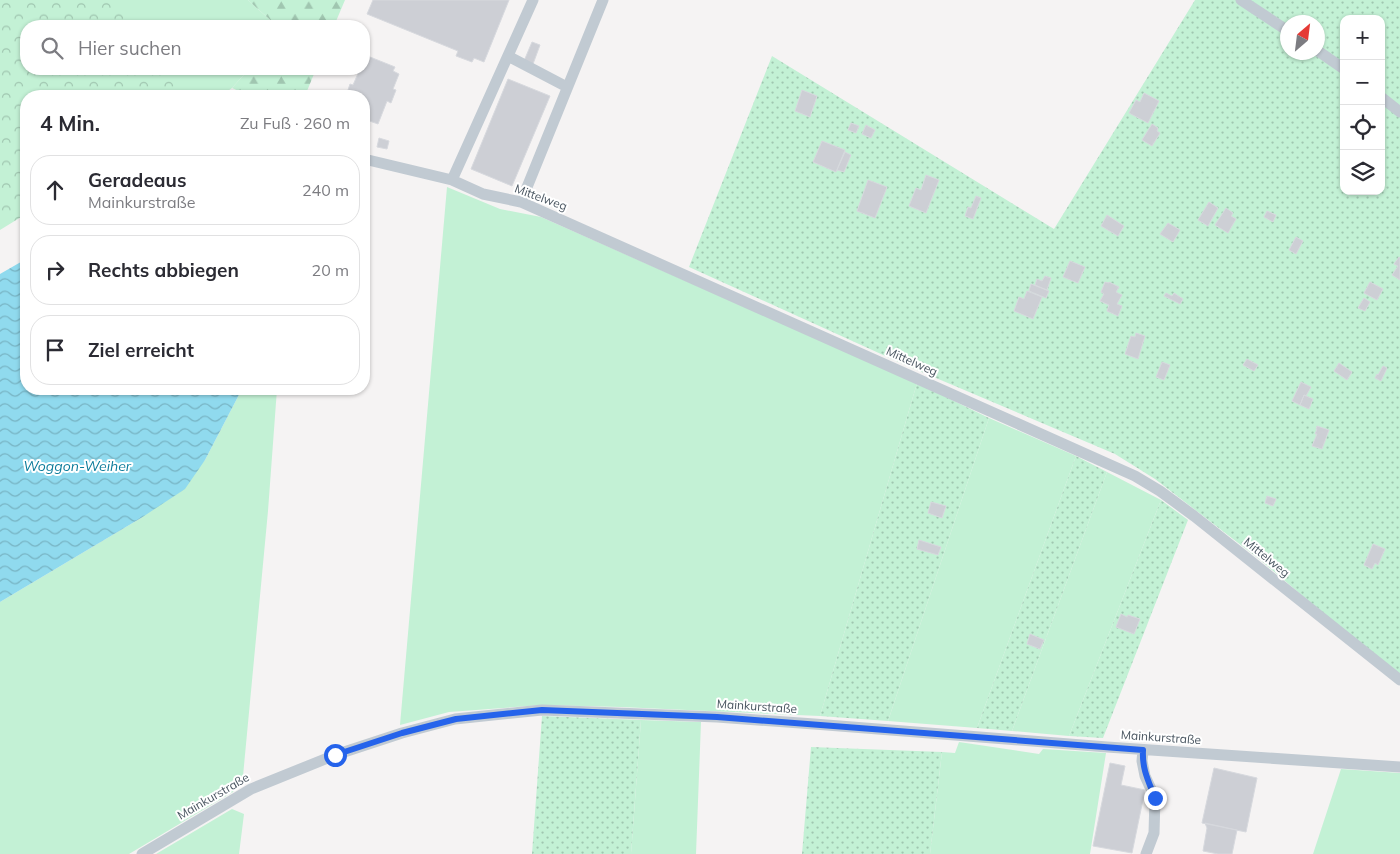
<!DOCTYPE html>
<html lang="de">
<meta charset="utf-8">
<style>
:root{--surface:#fff;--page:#f2f2f3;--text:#2b2b33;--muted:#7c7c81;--line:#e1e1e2}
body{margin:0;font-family:Mulish,sans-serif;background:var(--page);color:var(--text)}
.controls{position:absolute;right:15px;top:15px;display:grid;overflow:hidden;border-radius:10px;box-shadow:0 1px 4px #0004}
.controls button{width:45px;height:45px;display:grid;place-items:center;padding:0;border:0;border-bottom:1px solid var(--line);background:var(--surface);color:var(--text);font:25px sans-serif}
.compass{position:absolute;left:1280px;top:15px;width:45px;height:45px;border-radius:50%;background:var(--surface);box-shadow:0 1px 4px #0004;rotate:28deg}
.stop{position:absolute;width:15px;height:15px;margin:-11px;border:4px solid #2563eb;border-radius:50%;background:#fff}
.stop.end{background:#2563eb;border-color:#fff;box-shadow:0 1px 5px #0008}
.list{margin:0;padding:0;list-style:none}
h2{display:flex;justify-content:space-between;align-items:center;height:65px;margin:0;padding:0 20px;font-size:21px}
h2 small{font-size:16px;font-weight:400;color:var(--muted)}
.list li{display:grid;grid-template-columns:32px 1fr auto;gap:15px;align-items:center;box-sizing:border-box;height:70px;margin:0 10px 10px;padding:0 10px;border:1px solid var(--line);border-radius:20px}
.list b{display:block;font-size:19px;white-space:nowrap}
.list p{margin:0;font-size:16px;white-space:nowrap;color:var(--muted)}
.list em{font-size:16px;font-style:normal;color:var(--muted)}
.icon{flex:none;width:28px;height:28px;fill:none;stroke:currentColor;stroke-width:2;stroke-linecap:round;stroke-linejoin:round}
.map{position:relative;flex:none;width:1400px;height:854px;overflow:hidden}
.search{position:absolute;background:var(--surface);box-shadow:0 1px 4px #0004;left:20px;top:20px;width:350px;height:55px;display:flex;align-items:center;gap:12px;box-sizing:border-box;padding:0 18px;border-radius:20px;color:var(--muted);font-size:19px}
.panel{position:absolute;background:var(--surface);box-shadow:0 1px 4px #0004;left:20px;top:90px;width:350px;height:305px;border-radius:20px}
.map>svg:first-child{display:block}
</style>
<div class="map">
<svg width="1400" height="854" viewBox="0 0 1400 854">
<defs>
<pattern id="forest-firs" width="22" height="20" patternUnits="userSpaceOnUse" patternTransform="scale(1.25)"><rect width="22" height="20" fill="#c3f1d5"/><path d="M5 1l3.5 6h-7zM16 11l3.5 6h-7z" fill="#a0c6b0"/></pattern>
<pattern id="park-crowns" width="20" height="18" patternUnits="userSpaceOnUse" patternTransform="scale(1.25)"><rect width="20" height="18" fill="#c3f1d5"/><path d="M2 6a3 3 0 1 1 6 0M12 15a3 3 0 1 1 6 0" fill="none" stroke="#a0c6b0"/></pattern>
<pattern id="garden-dots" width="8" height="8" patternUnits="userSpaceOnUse" patternTransform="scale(1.25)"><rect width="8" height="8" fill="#c3f1d5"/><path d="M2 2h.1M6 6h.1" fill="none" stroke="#a0c6b0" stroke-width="1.8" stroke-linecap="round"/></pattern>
<pattern id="water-waves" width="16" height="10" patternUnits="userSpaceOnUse" patternTransform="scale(1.25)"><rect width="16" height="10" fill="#90daee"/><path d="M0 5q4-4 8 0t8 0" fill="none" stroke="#78b4c4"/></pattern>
</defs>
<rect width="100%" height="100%" fill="#f5f3f3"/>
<!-- grass -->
<path fill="#c3f1d5" d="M0,0H248L277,26H26V69H249L232,88L221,96H26Z
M447,187L500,209L541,217L917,383L820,716L621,707L542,705L449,712L400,725Z
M242,389H277L268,511L243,776L233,792L129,854H0V602L141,518L205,460Z
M989,418L1076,456L977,728L888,721Z
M1107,472L1161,500L1069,736L1012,731Z
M641,720L701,722L696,854H631Z
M959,742L1039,754L1043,749L1106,753L1090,854H930L942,752L955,753Z
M1341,769L1400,773V854H1313Z
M232,809L244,814L239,854H156Z"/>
<!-- forest -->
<path fill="url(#forest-firs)" d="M248,0H345L334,26H277Z
M249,69H316L305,96H250L232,88Z"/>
<!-- park -->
<path fill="url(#park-crowns)" d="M0,0H115L136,26H26V69H170L191,96H26V214L0,230Z"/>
<!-- garden -->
<path fill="url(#garden-dots)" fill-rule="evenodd" d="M1195,0H1400V674L1318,609L1259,559L1155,479L1115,454L903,364L689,267L772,56L1054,229ZM1344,19H1381V191H1344ZM1288,22H1318V52H1288Z
M917,383L989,418L888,721L820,716Z
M1076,456L1107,472L1012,731L977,728Z
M1161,500L1188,520L1103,738L1069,736Z
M542,716L641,720L631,854H532Z
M811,747L942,752L930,854H802Z"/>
<!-- water -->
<path fill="url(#water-waves)" d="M26,259V389H242L205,460L185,489L141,518L0,602V274Z"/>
<!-- building -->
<path fill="#cdcfd5" stroke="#d7d9de" d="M373,0H509L484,62L474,58L472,62L456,56L458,51L367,14Z
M532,42L540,45L533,64L524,61Z
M365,55L395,67L393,71L399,74L393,89L396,90L391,103L387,101L378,124L364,119V96H346L350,84L353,85L360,69H364Z
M508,79L550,96L512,186L471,169Z
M802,90L817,96L810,117L795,111Z
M1144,93L1159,101L1148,123L1129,113L1136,100L1140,102Z
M851,123L859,126L856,133L848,130Z
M1152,124L1158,128L1157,131L1160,133L1152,146L1142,140Z
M866,125L875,130L871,138L862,134Z
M379,138L389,141L387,149L377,147Z
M822,141L845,150L836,172L813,162Z
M845,152L851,155L844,172L837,170Z
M926,175L939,180L926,213L909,206L916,188L921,190Z
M868,180L887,187L875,218L857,211Z
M976,196L981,198L973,219L965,216L968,207L971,208Z
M1209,202L1218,208L1208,226L1198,220Z
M1226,208L1233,213L1231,216L1236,219L1228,233L1215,225Z
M1267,211L1276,215L1273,222L1264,217Z
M1107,215L1124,226L1118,236L1101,226Z
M1168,223L1180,230L1173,242L1160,234Z
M1296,237L1303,241L1296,254L1289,250Z
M1399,257L1400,258V280L1392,275L1398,266L1394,264Z
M1070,261L1085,267L1078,283L1063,277Z
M1045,276L1051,278L1047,290L1035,285L1037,279L1042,281Z
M1105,282L1109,283V282L1119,287L1116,292L1122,295L1117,304L1122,306L1118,316L1107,311L1109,305L1100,301L1104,294L1101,292Z
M1370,282L1383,289L1377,300L1364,293Z
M1031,284L1049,291L1046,298L1029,291Z
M1027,291L1042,297L1033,319L1014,311L1019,297L1024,299Z
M1166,293L1172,296L1174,293L1183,299L1180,304L1164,296Z
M1364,298L1370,302L1365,311L1358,308Z
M1136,333L1145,336L1138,359L1125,354L1131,336L1135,337Z
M1247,359L1258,365L1254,371L1243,365Z
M1162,362L1170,365L1164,380L1156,377Z
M1339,363L1352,372L1347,380L1334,371Z
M1383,366L1387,368L1381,381L1375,378L1377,374L1378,375Z
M1301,382L1311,387L1306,396L1304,395L1300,405L1292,401Z
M1304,395L1313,399L1309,409L1300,405Z
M1317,426L1329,430L1322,449L1312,446L1317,434H1315L1317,429H1316Z
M1267,496L1276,499L1273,506L1265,503Z
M931,502L946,506L942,518L928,513Z
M919,540L941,547L938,555L917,549Z
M1373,544L1385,549L1378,565L1375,563L1372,569L1364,565Z
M1121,614L1127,617L1128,615L1140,619L1134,634L1116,627Z
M1030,634L1044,640L1040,649L1027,644Z
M1110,763L1125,766L1121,785L1145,790L1132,853L1093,846Z
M1214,768L1257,778L1246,832L1202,823Z
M1205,823L1237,830L1232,854H1218L1203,851L1207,828Z"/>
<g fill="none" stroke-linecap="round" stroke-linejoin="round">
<!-- lane -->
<path stroke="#c1cad2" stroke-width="11" d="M1241,0L1288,31
M1318,51L1344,69
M508,56L567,87
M1381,97L1400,112
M364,159L452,180L483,194L521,202L1135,476L1160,491L1194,516L1400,680
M452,180L533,0
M521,202L603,0
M1143,750L1142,761L1145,776L1155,798L1154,833L1146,854
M142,854L251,789L335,755L402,733L455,719L542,710L717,717L814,724L1107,747L1400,767"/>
</g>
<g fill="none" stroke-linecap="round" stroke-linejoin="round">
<!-- route -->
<path stroke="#2563eb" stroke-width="6" d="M335,755L402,733L456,719L542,710L717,717L1143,750C1142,769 1148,780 1155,798"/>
</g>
<g text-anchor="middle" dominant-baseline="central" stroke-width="4" stroke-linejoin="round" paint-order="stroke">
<!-- street labels -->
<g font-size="12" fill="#4a5661" stroke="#fff">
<text transform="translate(541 197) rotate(20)">Mittelweg</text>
<text transform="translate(912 361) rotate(24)">Mittelweg</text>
<text transform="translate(1267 557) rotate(39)">Mittelweg</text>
<text transform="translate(757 706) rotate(4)">Mainkurstraße</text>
<text transform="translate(1161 737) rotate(4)">Mainkurstraße</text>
<text transform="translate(213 796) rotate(-30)">Mainkurstraße</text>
</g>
<!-- water labels -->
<g font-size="14" font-style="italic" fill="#0c7c9b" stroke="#fff">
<text x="77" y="466">Woggon-Weiher</text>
</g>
</g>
</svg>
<div class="controls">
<button>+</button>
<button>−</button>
<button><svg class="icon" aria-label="locate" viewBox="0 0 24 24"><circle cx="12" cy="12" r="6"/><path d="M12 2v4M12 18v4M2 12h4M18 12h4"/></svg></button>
<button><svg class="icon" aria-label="layers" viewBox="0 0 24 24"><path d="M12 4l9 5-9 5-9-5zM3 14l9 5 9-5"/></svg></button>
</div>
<svg class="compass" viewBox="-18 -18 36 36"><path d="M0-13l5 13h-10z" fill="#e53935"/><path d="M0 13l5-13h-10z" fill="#7c7c81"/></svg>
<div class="stop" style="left:335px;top:755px"></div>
<div class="stop end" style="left:1155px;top:798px"></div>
<div class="search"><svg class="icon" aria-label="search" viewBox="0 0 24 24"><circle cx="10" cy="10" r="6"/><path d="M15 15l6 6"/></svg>Hier suchen</div>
<section class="panel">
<h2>4 Min.<small>Zu Fuß · 260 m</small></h2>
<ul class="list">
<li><svg class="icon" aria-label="ahead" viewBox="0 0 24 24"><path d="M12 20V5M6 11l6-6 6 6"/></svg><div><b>Geradeaus</b><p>Mainkurstraße</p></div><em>240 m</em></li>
<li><svg class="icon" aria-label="right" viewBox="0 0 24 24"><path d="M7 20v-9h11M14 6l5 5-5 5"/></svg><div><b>Rechts abbiegen</b></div><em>20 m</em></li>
<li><svg class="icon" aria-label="arrive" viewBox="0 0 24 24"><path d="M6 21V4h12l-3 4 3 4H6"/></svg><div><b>Ziel erreicht</b></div></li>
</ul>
</section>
</div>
